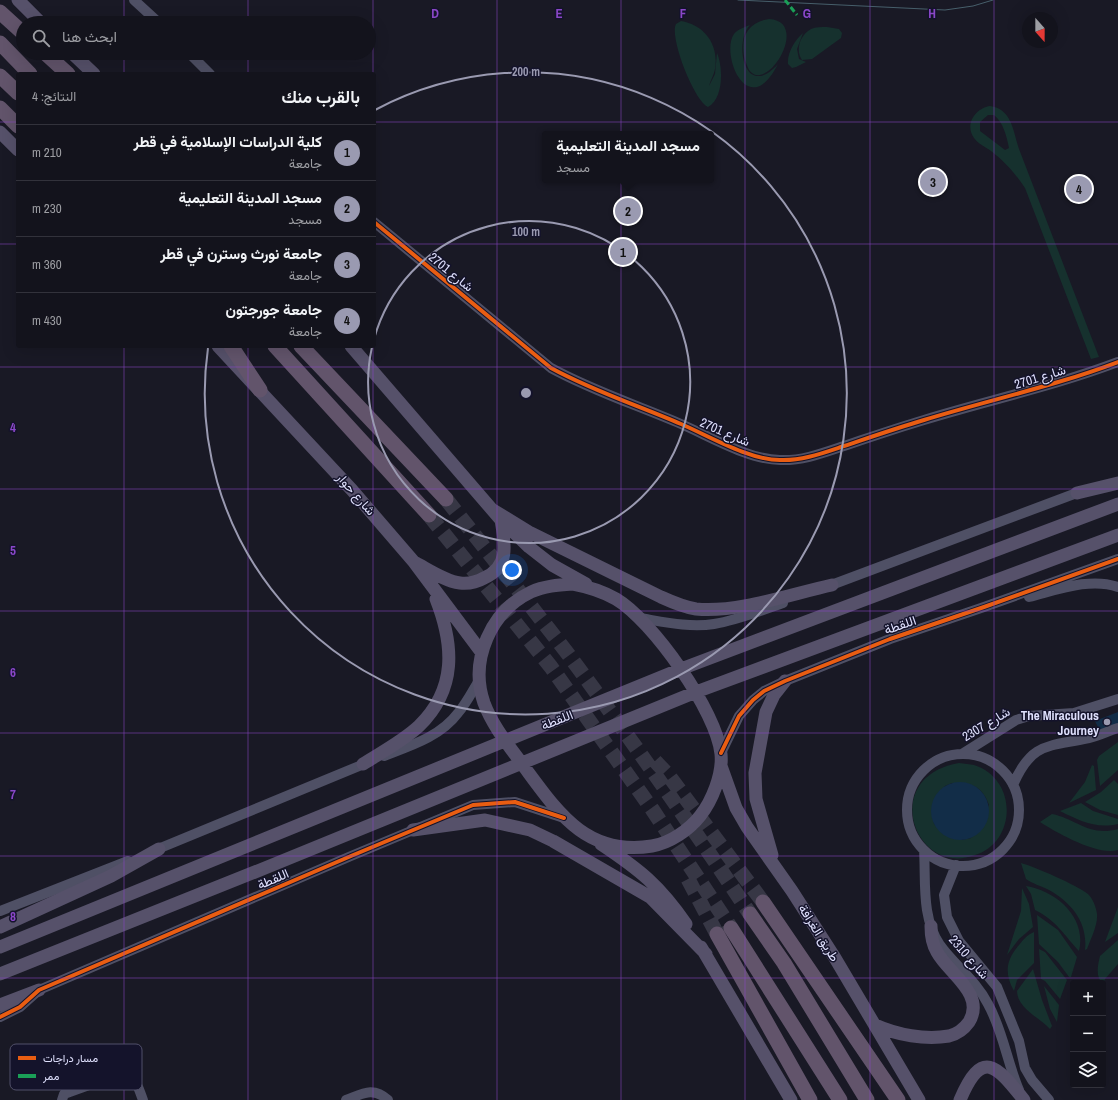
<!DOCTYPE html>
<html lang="ar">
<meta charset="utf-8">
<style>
:root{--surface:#13131c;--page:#202029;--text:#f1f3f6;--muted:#9d9ea3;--line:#32323b;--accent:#9a9ab1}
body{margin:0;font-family:"Archivo Narrow",Vazirmatn,sans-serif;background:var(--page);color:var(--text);direction:rtl}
.controls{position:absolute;right:12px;bottom:12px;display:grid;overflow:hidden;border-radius:4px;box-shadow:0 4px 16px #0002}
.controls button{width:36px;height:36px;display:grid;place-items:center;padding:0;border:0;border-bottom:1px solid var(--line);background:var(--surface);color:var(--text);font:20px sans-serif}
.compass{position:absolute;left:1022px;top:12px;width:36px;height:36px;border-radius:50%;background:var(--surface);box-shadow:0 4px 16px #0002;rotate:159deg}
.you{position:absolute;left:512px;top:570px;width:14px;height:14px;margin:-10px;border:3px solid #fff;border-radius:50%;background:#1a73e8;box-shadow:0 0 0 6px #1a73e833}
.badge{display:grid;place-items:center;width:26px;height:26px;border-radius:50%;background:var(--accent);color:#111;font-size:13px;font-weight:700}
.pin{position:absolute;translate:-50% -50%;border:2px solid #fff;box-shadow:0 1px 4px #0006}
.popup{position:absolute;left:542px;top:131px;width:172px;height:52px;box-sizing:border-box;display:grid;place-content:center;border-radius:4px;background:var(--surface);filter:drop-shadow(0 1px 3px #0005);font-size:13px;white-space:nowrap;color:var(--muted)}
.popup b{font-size:15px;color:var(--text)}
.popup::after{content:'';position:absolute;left:50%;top:100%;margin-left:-8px;border:8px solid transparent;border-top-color:var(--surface)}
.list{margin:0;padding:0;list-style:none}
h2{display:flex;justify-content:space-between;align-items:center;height:52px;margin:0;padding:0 16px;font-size:17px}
h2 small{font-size:13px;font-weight:400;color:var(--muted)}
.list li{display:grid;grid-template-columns:26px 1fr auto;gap:12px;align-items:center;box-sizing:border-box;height:56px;padding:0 16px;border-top:1px solid var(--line)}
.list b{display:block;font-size:15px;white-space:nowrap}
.list p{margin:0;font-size:13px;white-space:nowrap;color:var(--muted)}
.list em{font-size:13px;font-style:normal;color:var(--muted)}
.icon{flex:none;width:22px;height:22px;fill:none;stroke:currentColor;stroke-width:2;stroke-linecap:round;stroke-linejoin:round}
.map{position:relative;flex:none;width:1118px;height:1100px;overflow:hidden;direction:ltr}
.search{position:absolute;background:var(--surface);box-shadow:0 4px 16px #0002;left:16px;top:16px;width:360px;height:44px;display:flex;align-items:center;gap:10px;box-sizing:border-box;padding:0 14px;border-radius:22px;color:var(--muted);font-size:15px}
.panel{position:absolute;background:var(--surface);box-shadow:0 4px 16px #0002;left:16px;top:72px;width:360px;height:276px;border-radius:4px;direction:rtl}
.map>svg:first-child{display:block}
</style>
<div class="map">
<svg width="1118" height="1100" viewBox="0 0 1118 1100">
<rect width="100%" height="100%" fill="#191925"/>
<!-- green -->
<path fill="#16312e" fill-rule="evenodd" d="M769,19C809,21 771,88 752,73C748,70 747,65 745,60C739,39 747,22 769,19Z
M681,21C705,25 719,45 715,69C714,75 710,81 709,86L715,74L717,53C723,67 724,98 708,107C694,101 669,37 676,24Z
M750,25C733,43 745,101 778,64C748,123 720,54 734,34C738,29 745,27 750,25Z
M827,27L839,29L842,33L841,38L812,59L802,60C795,50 800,35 811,29C816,27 821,27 827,27Z
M803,33L797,49L799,59L806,62L796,67L792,68L788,64C787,53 795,40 803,33Z
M990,106C1012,109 1013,131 1019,149L1099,357L1091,359L1025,188C1015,173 1005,162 991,151C986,147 978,144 974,138C964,124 976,108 990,106ZM988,115H994C1003,122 1007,137 1009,148L1005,150L980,131V122Z
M1118,742V770L1100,786L1097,760L1099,756Z
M959,763C964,764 970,764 974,765C1006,775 1015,812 999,837C993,846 985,852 975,855C915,878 878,777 959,763ZM952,783C971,783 982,785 989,805L971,838L962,840L934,824L932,807L945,786Z
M1092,765L1094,766L1096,790L1069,803L1085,782Z
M1114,780L1118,784V815L1100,810L1085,802L1101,792Z
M1081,803L1093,811L1118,819V824C1096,829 1080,821 1060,811Z
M1052,814C1077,819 1089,837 1118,829V850C1098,856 1057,833 1040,822Z
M1021,863C1035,867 1077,885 1088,894C1093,899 1096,907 1097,914C1098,925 1091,938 1087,949L1085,950C1088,923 1072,903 1049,890C1041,886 1033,884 1026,879Z
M1026,886C1057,891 1087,918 1079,951C1064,935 1057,921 1035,910L1031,894Z
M1022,888L1029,904L1033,927L1019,939L1007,955L1021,911Z
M1118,907V933L1105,942Z
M1037,915L1058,930L1077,957L1071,977H1069L1058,962L1039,944Z
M1034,932V963L1017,980L1014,991C1004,973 1006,960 1019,945C1023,940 1027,935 1034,932Z
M1118,940V964L1105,979L1103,985C1096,977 1097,968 1100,956Z
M1039,949L1045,952L1067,980L1060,999L1045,981L1041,979Z
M1033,969L1042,1000L1052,1026L1050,1029C1040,1018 1017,1008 1017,991Z
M1044,986L1059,1005L1057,1022L1050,1009Z"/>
<!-- water -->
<path fill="#122d48" d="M1118,712V724L1100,731L1095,721Z
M931 811a29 29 0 1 1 58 0a29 29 0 1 1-58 0Z"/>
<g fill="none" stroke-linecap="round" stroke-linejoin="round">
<!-- highway-tunnel -->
<path stroke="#373745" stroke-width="15" stroke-dasharray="15 8" stroke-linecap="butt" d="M446,499C487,551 528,602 568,654C631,739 692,826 750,914
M429,515L551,667L652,809L731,928
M655,761L669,776L763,902
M688,879L717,934"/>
<!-- minor -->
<path stroke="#4f5065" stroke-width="10" d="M134,0L159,23
M189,53L210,74
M374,222L551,368C593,391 637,405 681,424C709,436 749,460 780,460C802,461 823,453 844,446C871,437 897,428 924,420C989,400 1055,386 1118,362
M826,587L1082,491
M1029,597C1057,590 1090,577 1118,587
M640,618C664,622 690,628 714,624C737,620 760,611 783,603
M721,753L739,716L753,700L764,691L785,681L890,639L984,607L1118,559
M962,754L1016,720L1029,716L1074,713L1118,699
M907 810a56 56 0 1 1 112 0a56 56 0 1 1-112 0Z
M384,756C410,746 440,737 458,713C466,704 472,692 478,682
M1013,785C1032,741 1049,747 1089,738C1099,736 1108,731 1118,728
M924,850C926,881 921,917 940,945C955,966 976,980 988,1004C1003,1031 1007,1062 1019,1090
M153,851L369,762
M956,865L944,895L947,917L959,941L997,987L1019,1041L1025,1068L1032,1080L1049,1100
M0,911L128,861
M0,1017L20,1007L39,990L351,856L473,805L515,802L564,818
M62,1100L64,1094L125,1072C136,1076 139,1090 143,1100
M346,1100C362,1094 373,1086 388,1100"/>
<!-- major -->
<path stroke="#56516a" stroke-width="13" d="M18,0L41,23
M72,53L94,74
M0,132L18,150
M218,346L352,490L414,562L482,653
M351,346L501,520L529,547L552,565L586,584
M1077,493L1118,483
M493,510L529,532L661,597C672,602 683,607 696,609C738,613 791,594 832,585
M416,563C429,570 445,581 460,583C469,584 477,582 484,578C510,567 505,543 501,520
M573,584C589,587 602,591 616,599C652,620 717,712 721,754C723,774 712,801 700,816C689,830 670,843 652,846C587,856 559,814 525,768C510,747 493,727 484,703C469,660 491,611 531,592C544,586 558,585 573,584Z
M363,764C382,752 403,741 419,726C457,689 454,645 436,599
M721,766L736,808L747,827L792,891L835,958L919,1100
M413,830L485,820L530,830L553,841L650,897L706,954
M601,844C640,870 659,885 686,924
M772,855L756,799L755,773L766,712L774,695L785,681
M0,927L111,876L159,849
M0,947L681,669L1118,504
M701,947L791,1100
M0,974L265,868L696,692L1118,535
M0,1005L39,990
M875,1025C897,1035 925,1040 949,1036C957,1034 964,1029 969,1022C986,994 948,973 937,952C932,944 931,935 931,926
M960,1100C982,1048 996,1065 1024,1100"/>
<!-- highway -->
<path stroke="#62546b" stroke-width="15" d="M0,12L23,33
M0,43L30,74
M45,53L68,74
M0,76L18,93
M0,108L18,126
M231,346L260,390
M275,346L429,515
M301,346L446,499
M763,902L898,1100
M750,914L784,963L867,1100
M731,928L840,1100
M717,934L810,1100"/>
<!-- tram -->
<path stroke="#475f6b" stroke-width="1" d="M738,0L945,10L973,6L993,0"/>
<!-- quiet -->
<path stroke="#1a9f57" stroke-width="3" stroke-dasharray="6 3" stroke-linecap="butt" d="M785,0L797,15"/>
<defs>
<path id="cycleway" d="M374,222L551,368C593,391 637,405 681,424C709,436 749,460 780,460C802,461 823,453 844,446C871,437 897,428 924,420C989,400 1055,386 1118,362
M721,753L739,716L753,700L764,691L785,681L890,639L984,607L1118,559
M0,1017L20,1007L39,990L351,856L473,805L515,802L564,818"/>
</defs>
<!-- cycleway casing -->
<use href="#cycleway" stroke="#14132b" stroke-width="6"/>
<!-- cycleway -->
<use href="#cycleway" stroke="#e95d12" stroke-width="4"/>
</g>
<!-- grid -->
<path fill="none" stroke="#8a47c8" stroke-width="1" stroke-opacity="0.55" d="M124,0V23M248,0V23M373,0V74M497,0V1100M621,0V1100M745,0V1100M870,0V1100M994,0V1100M124,53V74M248,53V74M0,122H18M374,122H1118M0,244H18M374,244H1118M124,346V1100M248,346V1100M373,346V1100M0,367H1118M0,489H1118M0,611H1118M0,733H1118M0,856H1118M0,978H1118"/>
<!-- distance rings -->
<g fill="none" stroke="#9a9ab1" stroke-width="2">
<path d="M374 339A161 161 0 1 1 372 347"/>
<path d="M375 110A321 321 0 1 1 208 348"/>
</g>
<!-- markers -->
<circle fill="#9a9ab1" stroke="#14132b" stroke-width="1.5" cx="1107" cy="722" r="4"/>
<g text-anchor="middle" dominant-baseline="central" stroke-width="3" stroke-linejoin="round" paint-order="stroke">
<!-- street labels -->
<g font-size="13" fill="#dfe0fd" stroke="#14132b">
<text transform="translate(451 272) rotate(39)">شارع 2701</text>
<text transform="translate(1040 377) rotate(-17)">شارع 2701</text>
<text transform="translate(725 432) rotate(23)">شارع 2701</text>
<text transform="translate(356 494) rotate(49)">شارع حوار</text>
<text transform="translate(900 625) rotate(-19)">اللقطة</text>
<text transform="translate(557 720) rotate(-22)">اللقطة</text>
<text transform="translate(986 724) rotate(-31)">شارع 2307</text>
<text transform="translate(273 879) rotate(-23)">اللقطة</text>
<text transform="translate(819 933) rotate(58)">طريق الغرافة</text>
<text transform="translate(969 957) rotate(49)">شارع 2310</text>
</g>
<!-- poi labels -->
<g font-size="13" font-weight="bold" fill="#dfe0fd" stroke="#14132b" text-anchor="end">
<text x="1099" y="715">The Miraculous<tspan x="1099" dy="15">Journey</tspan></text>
</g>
</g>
<!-- legend -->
<rect x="10" y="1044" width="132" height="46" rx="6" fill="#14132b" stroke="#51506a" stroke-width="1"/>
<rect x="18" y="1056" width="18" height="4" fill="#e95d12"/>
<rect x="18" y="1074" width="18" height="4" fill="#1a9f57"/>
<g font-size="11" fill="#dfe0fd">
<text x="43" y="1062">مسار دراجات</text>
<text x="43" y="1080">ممر</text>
</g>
<g font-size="13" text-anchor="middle" font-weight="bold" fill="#8a47c8" stroke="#14132b" stroke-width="3" stroke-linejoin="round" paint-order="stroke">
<text x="435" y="18">D</text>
<text x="559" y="18">E</text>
<text x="683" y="18">F</text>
<text x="807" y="18">G</text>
<text x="932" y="18">H</text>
<text x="13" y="432">4</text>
<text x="13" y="555">5</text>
<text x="13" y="677">6</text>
<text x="13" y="799">7</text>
<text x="13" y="921">8</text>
</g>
<circle cx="526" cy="393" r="6" fill="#9a9ab1" stroke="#14132b" stroke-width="2"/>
<g font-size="12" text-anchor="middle" font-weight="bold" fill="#9a9ab1" stroke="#14132b" stroke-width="3" stroke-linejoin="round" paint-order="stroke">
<text x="526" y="76">200 m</text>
<text x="526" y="236">100 m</text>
</g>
</svg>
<div class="controls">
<button>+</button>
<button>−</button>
<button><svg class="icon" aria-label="layers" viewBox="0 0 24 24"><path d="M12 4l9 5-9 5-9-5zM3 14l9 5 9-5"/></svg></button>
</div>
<svg class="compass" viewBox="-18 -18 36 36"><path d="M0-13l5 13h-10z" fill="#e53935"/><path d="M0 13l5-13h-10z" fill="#9d9ea3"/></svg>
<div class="you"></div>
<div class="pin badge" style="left:623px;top:252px">1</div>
<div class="pin badge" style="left:628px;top:211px">2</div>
<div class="popup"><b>مسجد المدينة التعليمية</b>مسجد</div>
<div class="pin badge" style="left:933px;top:182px">3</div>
<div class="pin badge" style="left:1079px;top:189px">4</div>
<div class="search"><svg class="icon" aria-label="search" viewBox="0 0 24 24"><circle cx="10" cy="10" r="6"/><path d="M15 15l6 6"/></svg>ابحث هنا</div>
<section class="panel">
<h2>بالقرب منك<small>النتائج: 4</small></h2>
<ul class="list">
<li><span class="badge">1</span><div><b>كلية الدراسات الإسلامية في قطر</b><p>جامعة</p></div><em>210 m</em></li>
<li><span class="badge">2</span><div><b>مسجد المدينة التعليمية</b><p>مسجد</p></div><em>230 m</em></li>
<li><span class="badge">3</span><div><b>جامعة نورث وسترن في قطر</b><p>جامعة</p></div><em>360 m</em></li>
<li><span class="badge">4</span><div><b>جامعة جورجتون</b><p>جامعة</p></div><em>430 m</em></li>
</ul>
</section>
</div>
